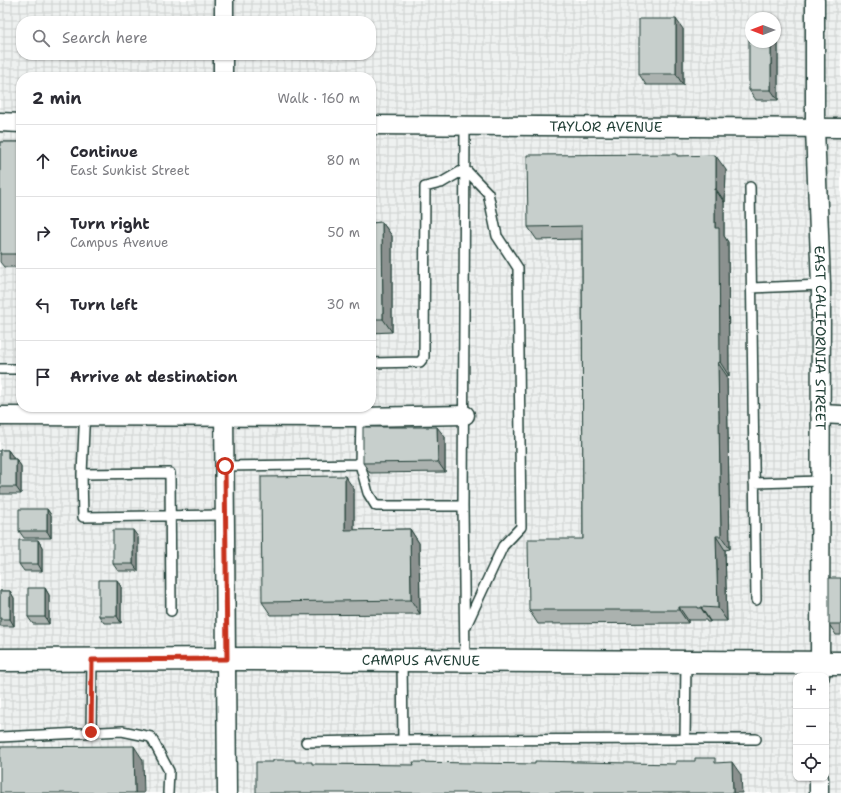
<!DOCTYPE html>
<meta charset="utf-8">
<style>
:root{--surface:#fff;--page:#f7f7f7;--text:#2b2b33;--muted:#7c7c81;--line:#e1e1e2}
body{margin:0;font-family:"Shantell Sans",sans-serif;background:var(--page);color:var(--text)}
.controls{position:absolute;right:12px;bottom:12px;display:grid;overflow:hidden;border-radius:8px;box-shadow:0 1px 3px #0004}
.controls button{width:36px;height:36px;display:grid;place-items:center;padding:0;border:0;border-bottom:1px solid var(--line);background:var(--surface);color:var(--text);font:20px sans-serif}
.compass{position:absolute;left:745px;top:12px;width:36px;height:36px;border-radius:50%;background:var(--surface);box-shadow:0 1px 3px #0004;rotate:270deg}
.stop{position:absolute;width:12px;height:12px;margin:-9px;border:3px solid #c8321e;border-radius:50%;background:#fff}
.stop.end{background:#c8321e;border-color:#fff;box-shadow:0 1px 4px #0008}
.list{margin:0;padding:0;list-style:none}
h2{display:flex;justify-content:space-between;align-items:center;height:52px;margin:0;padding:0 16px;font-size:17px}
h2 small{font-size:13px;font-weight:400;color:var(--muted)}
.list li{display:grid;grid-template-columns:26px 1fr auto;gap:12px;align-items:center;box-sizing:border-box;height:72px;padding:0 16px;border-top:1px solid var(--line)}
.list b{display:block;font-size:15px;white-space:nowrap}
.list p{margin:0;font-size:13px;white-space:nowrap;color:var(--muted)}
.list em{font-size:13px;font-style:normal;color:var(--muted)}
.icon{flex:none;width:22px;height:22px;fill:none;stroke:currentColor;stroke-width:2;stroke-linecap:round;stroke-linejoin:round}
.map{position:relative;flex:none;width:841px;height:793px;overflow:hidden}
.search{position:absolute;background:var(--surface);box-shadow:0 1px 3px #0004;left:16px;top:16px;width:360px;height:44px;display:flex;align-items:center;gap:10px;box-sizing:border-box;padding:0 14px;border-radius:16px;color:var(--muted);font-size:15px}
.panel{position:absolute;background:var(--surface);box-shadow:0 1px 3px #0004;left:16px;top:72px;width:360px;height:340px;border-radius:16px}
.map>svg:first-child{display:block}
</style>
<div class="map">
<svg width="841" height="793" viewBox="0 0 841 793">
<defs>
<pattern id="industrial-grid" width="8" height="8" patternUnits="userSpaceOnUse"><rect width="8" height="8" fill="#eef1f0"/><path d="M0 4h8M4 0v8" fill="none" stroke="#ccd0ce"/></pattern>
</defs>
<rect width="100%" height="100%" fill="#fff"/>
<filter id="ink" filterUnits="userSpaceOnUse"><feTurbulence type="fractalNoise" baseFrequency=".025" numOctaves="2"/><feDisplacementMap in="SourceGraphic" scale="8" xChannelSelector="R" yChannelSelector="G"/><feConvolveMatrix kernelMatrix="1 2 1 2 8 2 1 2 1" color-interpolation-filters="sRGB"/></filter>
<g filter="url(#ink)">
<!-- industrial -->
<path fill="url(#industrial-grid)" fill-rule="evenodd" d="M0,0H841V793H0ZM751,18H775V42H751ZM21,21H371V55H21ZM21,77H371V407H21ZM796,676H826V778H796Z"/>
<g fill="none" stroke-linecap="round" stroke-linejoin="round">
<defs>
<path id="service" d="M465,126L463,506L465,661
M750,187L756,600
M751,288L821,285
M371,363L420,362L424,357L425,187L441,183L465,169L488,193L497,236L518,268L521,527L503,546L465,628
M0,369H21
M85,407L82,474L83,517L225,515
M361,417L360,464L368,493L376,506H463
M225,466L360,464
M82,474L170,473L171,611
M754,483L820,481
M402,661L403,740L685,739L686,662
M91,732L92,660
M0,737L122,731L151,737L169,771L168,793
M685,739H756
M306,742L403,740"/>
<g id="minor">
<path id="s1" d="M815,0V128L821,285L820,676"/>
<path d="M224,21V0"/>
<path d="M223,77V55"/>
<path d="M0,122L21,123"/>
<path id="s2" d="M371,125L841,128"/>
<path d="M224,407L227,793"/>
<path d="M820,414L841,415"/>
<path d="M0,416L361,417L465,415"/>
<path d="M819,793V778"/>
</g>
<g id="tertiary">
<path id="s3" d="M0,660L252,659L841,663"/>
</g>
</defs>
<!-- service casing -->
<use href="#service" stroke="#1f3d34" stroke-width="12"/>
<!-- minor casing -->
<use href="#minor" stroke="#1f3d34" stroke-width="21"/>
<!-- tertiary casing -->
<use href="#tertiary" stroke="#1f3d34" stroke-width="25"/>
<!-- service -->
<use href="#service" stroke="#fff" stroke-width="9"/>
<!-- minor -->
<use href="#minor" stroke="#fff" stroke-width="18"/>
<!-- tertiary -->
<use href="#tertiary" stroke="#fff" stroke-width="22"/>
</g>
<!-- wall -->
<path fill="#abb2af" stroke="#1f3d34" d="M683,29V85H646L639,74Z
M778,44V100H756L749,90Z
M0,142H21V267H4L0,262Z
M679,156L726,170L725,202H724V236L728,242L729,376H727L730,549L725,550L727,621H710V622H707L706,620H688V623L538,624L529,610L583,539L582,239L537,240L528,227Z
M382,222L392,236V332L371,333V223Z
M445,437V472L370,473L363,463Z
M0,450H8L13,457V459H16L21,466V494H0Z
M354,489V530L410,529L419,543L420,614L271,615L262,602Z
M47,509L51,515V538H24L19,531Z
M138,537V571H118L113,564Z
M38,540L42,547V571H24L19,564Z
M841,578V635H836L829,624Z
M117,580L121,587V623H104L99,616Z
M45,588L49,595V624H33L28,617Z
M0,591H10L14,598V626H0Z"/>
<!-- shaded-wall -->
<path fill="#8b918f" stroke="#1f3d34" d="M676,19L683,29V85L676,74Z
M775,40L778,44V100L771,90V42H775Z
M716,156L726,170L725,202L716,189Z
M715,189L724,202V236L728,242L729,376L720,362L715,228Z
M382,222L392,236V332L383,319Z
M718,363L727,376L730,549L721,536Z
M437,427L445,437V472L438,462Z
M8,450L13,457V466L8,459Z
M16,459L21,466V494L16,487Z
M345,476L354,489V543L345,530Z
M47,509L51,515V538L47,531Z
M410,529L419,543L420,614L411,600Z
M133,530L138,537V571L133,564Z
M716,536L725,550L727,621L718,608Z
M38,540L42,547V571L38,564Z
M117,580L121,587V623L117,616Z
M45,588L49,595V624L45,617Z
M10,591L14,598V626L10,619Z
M679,607L688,620V623L679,610Z
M701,607L710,621V622L701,608Z
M134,746L143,760L144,793H135Z
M732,762L741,775L742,793H733Z"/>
<!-- building -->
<path fill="#c7cfcc" stroke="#1f3d34" d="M639,19H676V74H639Z
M749,34H751V42H771V90H749Z
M0,142H21V254H0Z
M677,154V156L715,155L716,156V189H715V228H719L720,362L718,363L721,536H716L718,608L701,607V608H698V607H679V610H529L528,539H583L582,226L528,227L527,155Z
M382,222L383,319H371V223Z
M363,427H437L438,462L363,463Z
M0,450H8V459H16V487H0Z
M345,476V530L410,529L411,600L262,602L261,477Z
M19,509H47V531H19Z
M113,530H133V564H113Z
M19,540H38V564H19Z
M829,578H841V624H829Z
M99,580H117V616H99Z
M28,588H45V617H28Z
M0,591H10V619H0Z
M134,746L135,793H0V747Z
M695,758H715V763L732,762L733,793H256V762H273V760H295V762H312V764L414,765L413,762L535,764V761L676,764V761H695Z"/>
</g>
<g fill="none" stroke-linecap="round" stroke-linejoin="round" filter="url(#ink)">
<!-- route -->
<path stroke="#c8321e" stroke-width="5" d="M91,732L92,660L227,659L225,466"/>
</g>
<g text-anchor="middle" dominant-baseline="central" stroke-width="3" stroke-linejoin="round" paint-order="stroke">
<!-- street labels -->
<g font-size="14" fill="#1f3d34" stroke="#fff">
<text stroke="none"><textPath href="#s2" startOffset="235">TAYLOR AVENUE</textPath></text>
<text stroke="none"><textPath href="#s1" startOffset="338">EAST CALIFORNIA STREET</textPath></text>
<text stroke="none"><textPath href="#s3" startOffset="421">CAMPUS AVENUE</textPath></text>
</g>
</g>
</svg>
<div class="controls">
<button>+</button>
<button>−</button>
<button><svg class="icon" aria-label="locate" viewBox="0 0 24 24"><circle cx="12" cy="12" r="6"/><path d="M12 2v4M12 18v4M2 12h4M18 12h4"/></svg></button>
</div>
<svg class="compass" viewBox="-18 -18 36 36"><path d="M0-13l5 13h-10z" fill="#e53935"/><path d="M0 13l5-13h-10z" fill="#7c7c81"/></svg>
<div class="stop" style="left:225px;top:466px"></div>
<div class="stop end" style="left:91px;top:732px"></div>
<div class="search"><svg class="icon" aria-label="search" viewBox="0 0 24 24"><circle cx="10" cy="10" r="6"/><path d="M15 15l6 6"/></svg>Search here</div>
<section class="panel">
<h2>2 min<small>Walk · 160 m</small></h2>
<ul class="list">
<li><svg class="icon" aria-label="ahead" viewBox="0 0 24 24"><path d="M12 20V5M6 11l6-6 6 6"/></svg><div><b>Continue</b><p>East Sunkist Street</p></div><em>80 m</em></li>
<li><svg class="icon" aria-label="right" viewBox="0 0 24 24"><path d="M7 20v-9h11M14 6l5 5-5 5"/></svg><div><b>Turn right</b><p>Campus Avenue</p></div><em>50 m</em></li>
<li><svg class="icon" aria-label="left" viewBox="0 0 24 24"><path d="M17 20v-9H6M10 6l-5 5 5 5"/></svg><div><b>Turn left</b></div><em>30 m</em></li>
<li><svg class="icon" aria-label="arrive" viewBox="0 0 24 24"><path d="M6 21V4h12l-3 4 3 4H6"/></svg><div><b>Arrive at destination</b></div></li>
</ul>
</section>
</div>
